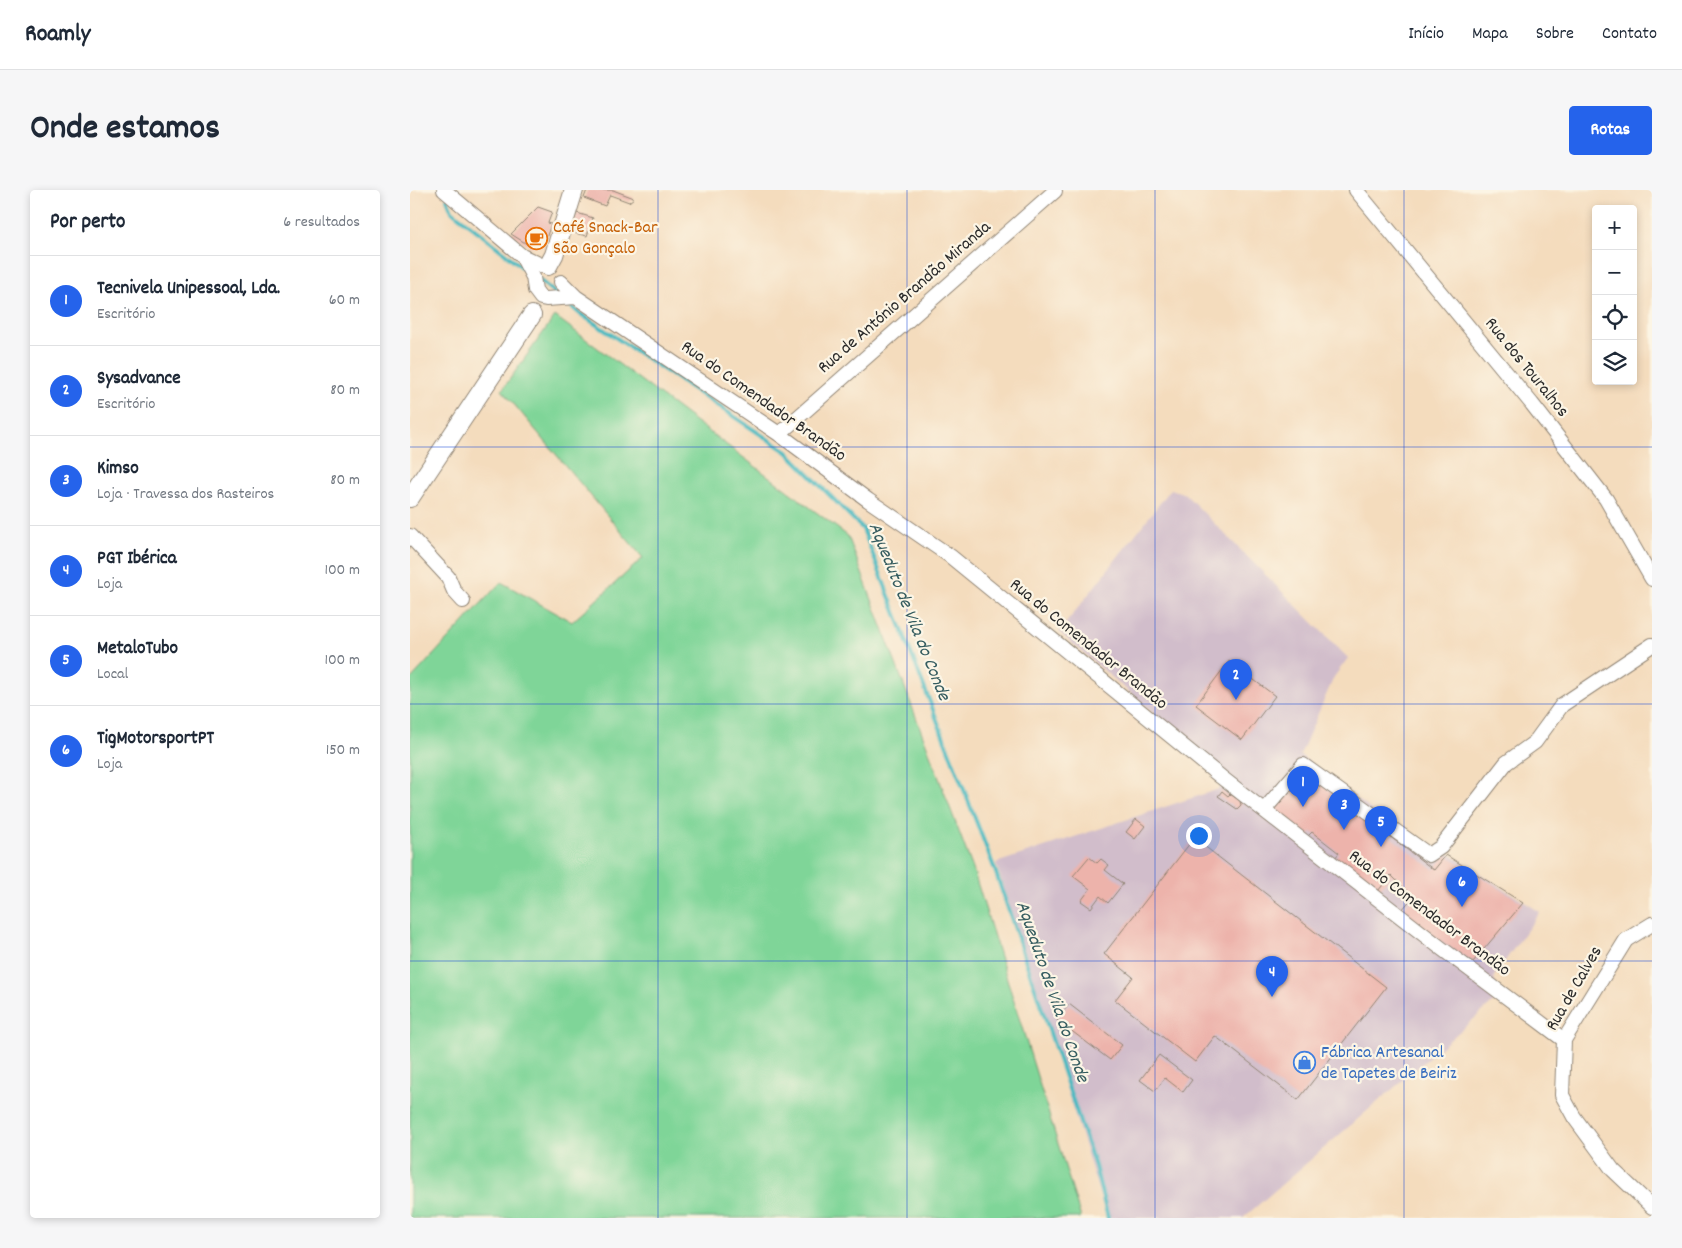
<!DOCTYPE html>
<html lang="pt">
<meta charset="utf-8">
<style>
:root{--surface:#fff;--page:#f6f6f7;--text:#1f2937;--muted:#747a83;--line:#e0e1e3;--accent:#2563eb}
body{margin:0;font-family:Dekko,sans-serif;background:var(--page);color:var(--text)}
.controls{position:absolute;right:15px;top:15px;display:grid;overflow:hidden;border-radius:5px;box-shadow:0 2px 8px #0003}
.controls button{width:45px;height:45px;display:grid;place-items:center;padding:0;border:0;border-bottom:1px solid var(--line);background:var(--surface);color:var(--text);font:25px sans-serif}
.you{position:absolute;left:788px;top:645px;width:18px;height:18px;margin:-12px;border:4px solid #fff;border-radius:50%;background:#1a73e8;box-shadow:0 0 0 8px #1a73e833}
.badge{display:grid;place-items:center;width:32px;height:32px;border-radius:50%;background:var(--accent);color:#fff;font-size:16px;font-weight:700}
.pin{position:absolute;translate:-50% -41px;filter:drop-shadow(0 1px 2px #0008)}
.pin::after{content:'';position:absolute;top:26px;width:18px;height:15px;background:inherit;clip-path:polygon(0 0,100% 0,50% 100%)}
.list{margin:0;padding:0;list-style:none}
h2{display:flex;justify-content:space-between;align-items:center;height:65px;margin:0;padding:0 20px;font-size:21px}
h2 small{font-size:16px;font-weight:400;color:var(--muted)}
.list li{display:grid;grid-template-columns:32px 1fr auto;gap:15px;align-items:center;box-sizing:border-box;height:90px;padding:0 20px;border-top:1px solid var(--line)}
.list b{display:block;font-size:19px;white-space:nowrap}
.list p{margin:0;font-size:16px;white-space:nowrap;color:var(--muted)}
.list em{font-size:16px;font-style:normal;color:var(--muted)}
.icon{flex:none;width:28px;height:28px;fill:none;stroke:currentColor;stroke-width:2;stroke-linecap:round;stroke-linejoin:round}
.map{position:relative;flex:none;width:1242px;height:1028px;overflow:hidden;border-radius:5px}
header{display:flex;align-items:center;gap:30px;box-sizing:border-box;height:70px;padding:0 25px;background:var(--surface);border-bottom:1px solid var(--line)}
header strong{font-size:24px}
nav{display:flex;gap:28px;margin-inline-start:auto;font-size:18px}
.intro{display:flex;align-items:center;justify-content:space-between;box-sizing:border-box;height:120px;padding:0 30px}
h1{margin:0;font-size:35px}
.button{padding:12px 22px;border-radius:5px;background:var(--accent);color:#fff;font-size:18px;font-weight:700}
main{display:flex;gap:30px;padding:0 30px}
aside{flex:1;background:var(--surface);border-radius:5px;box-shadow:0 2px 8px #0003}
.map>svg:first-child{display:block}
</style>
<header>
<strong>Roamly</strong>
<nav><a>Início</a><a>Mapa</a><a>Sobre</a><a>Contato</a></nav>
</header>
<div class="intro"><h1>Onde estamos</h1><a class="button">Rotas</a></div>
<main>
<aside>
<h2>Por perto<small>6 resultados</small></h2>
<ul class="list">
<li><span class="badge">1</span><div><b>Tecnivela Unipessoal, Lda.</b><p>Escritório</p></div><em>60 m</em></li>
<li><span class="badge">2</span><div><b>Sysadvance</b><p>Escritório</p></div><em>80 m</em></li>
<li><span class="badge">3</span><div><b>Kimso</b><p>Loja · Travessa dos Rasteiros</p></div><em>80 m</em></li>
<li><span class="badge">4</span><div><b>PGT Ibérica</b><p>Loja</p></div><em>100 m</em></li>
<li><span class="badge">5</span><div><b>MetaloTubo</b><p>Local</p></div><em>100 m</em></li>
<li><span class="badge">6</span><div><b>TigMotorsportPT</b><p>Loja</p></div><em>150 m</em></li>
</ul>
</aside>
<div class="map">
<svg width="1242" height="1028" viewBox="0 0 1242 1028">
<rect width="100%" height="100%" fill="#fcf5e5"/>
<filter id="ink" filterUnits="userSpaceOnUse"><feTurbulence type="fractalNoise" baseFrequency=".02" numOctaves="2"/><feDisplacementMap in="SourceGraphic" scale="10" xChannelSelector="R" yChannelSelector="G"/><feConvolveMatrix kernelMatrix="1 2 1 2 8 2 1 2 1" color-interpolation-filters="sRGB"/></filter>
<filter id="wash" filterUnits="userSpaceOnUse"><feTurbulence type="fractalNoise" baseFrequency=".0096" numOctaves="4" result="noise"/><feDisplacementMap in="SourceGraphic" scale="20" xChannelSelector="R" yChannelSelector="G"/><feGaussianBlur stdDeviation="1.12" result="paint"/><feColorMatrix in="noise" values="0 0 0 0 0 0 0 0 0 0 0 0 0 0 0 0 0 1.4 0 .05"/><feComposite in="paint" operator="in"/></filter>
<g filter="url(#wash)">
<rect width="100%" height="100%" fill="#f4dcbd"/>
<!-- industrial -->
<path fill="#d1bdcb" d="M761,299L775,304L938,468L924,487L890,565L1011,658L1036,662L1130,722L1084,786L1087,809L833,1028H697L586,673L809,599L819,587L649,442Z"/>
<!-- green -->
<path fill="#7fd598" stroke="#558062" d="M145,126L438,346L563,679L671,1028H0V490L91,392L162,432L233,368L92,200Z"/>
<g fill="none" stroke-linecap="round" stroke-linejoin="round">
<!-- stream -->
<path stroke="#4bbac1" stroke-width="4" d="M37,9L42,21L112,77
M128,89L146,104
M155,111L169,123L377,262L453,339L585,680L685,976L698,1028"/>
</g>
<g id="blocks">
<!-- building -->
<path fill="#edb3ab" d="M177,0H203L224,8L219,12L200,5L195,16L174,8Z
M128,17L142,22L138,33L141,34L134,54L130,56H120L101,44Z
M167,23L183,28L177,46L160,42Z
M819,471L865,506L832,550L786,515Z
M900,586L1024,680L1036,665L1113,713L1063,772L1034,754L991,721L1003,707L981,685L968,701L925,668L929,663L902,642L897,647L865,621L864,618L886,588Z
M812,601L818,606L820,604L830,611L831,615L827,619L808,606Z
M726,629L735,636L725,649L716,642Z
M784,648L976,797L888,910L805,846L785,872L705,810L723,787L694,764Z
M679,667L687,673L691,669L699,675L695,680L713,694L698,713L690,706L681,718L671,711L680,699L663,686Z
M659,814L712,855L700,870L647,830Z
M749,865L782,890L773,902L755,888L745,901L730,890Z"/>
</g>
</g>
<g filter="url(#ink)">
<use href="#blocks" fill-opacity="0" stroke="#908474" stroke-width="1"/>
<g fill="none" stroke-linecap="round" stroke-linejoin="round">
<defs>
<path id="minor" d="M34,0L112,66L133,76
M946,0L1122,214L1196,309L1242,389
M112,66L123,87L125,100L131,108L136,109L166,107
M151,92L166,107L369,244L458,310L540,366L811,587L1031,758L1154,850
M369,244L645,1L644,0
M0,346L38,387L44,401L53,411
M854,620L893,575L1019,665L1031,657L1096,573L1125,552L1152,515L1242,455
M1242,734L1216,750L1154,850L1152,905L1164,927L1203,980L1242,1017"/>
<path id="tertiary" d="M138,76L144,65L164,0
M0,308L122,125"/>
</defs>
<!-- minor casing -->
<use href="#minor" stroke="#908474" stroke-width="16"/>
<!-- tertiary casing -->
<use href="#tertiary" stroke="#908474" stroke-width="20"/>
<!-- minor -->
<use href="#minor" stroke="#fff" stroke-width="14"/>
<!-- tertiary -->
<use href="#tertiary" stroke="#fff" stroke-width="18"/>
</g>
</g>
<!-- grid -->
<path fill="none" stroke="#1d4ed8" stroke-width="1" stroke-opacity="0.55" d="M248,0V1028M497,0V1028M745,0V1028M994,0V1028M0,257H1242M0,514H1242M0,771H1242"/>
<!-- icons -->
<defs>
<symbol id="cafe-ring" viewBox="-11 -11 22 22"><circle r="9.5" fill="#fcf5e5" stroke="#e8710a" stroke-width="1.5"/><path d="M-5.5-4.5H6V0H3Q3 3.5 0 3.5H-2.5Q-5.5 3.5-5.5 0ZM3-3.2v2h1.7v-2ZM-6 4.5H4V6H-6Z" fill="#e8710a"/></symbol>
<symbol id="shop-ring" viewBox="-11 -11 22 22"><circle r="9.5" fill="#fcf5e5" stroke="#3f7fe0" stroke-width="1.5"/><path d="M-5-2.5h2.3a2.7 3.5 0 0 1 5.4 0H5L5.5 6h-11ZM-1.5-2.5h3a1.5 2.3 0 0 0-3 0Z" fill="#3f7fe0"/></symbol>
</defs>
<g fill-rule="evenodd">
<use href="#cafe-ring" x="114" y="36" width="25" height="25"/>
<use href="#shop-ring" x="882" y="860" width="25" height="25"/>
</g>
<g text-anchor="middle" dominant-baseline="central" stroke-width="4.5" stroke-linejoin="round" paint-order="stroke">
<!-- food labels -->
<g font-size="18" fill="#c56008" stroke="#fcf5e5" text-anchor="start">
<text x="143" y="38">Café Snack-Bar<tspan x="143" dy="21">São Gonçalo</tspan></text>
</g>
<!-- street labels -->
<g font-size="18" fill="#2b2b2b" stroke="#fcf5e5">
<text transform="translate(495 108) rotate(-41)">Rua de António Brandão Miranda</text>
<text transform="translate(1116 178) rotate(51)">Rua dos Touralhos</text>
<text transform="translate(353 212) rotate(35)">Rua do Comendador Brandão</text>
<text transform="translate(678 455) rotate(39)">Rua do Comendador Brandão</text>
<text transform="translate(1019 724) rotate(37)">Rua do Comendador Brandão</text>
<text transform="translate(1165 799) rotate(-60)">Rua de Calves</text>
</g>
<!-- shop labels -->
<g font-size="18" fill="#366cbe" stroke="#fcf5e5" text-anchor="start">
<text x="911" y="863">Fábrica Artesanal<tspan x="911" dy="21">de Tapetes de Beiriz</tspan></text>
</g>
<!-- water labels -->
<g font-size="19" font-style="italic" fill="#365d60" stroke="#fcf5e5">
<text transform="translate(498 422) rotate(68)">Aqueduto de Vila do Conde</text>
<text transform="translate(641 802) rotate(71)">Aqueduto de Vila do Conde</text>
</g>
</g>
</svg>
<div class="controls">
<button>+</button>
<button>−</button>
<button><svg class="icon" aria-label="locate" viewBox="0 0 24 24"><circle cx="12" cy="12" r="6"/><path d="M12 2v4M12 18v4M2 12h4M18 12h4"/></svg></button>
<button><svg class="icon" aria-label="layers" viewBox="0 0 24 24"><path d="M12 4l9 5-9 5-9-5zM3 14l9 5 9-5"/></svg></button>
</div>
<div class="you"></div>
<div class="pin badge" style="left:893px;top:617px">1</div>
<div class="pin badge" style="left:826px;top:510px">2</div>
<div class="pin badge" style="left:934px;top:640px">3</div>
<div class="pin badge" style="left:862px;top:807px">4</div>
<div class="pin badge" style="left:971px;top:657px">5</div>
<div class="pin badge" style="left:1052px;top:717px">6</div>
</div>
</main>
